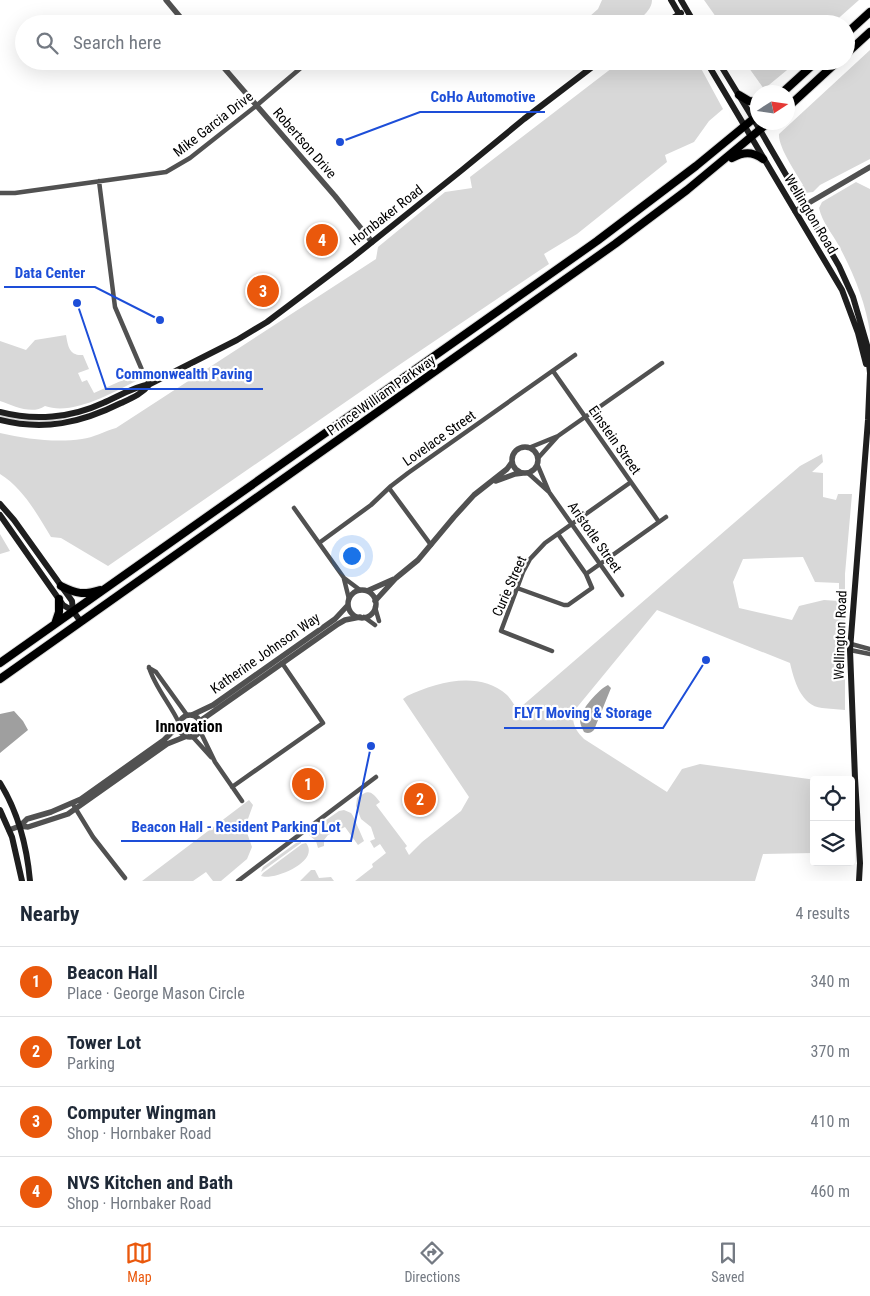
<!DOCTYPE html>
<meta charset="utf-8">
<style>
:root{--surface:#fff;--page:#f2f2f3;--text:#1f2937;--muted:#747a83;--line:#e0e1e3;--accent:#ea580c}
body{margin:0;font-family:"Roboto Condensed",sans-serif;background:var(--page);color:var(--text)}
.controls{position:absolute;right:15px;bottom:15px;display:grid;overflow:hidden;border-radius:5px;box-shadow:0 5px 20px #0002}
.controls button{width:45px;height:45px;display:grid;place-items:center;padding:0;border:0;border-bottom:1px solid var(--line);background:var(--surface);color:var(--text);font:25px sans-serif}
.compass{position:absolute;left:750px;top:85px;width:45px;height:45px;border-radius:50%;background:var(--surface);box-shadow:0 5px 20px #0002;rotate:78deg}
.you{position:absolute;left:351px;top:555px;width:18px;height:18px;margin:-12px;border:4px solid #fff;border-radius:50%;background:#1a73e8;box-shadow:0 0 0 8px #1a73e833}
.badge{display:grid;place-items:center;width:32px;height:32px;border-radius:50%;background:var(--accent);color:#fff;font-size:16px;font-weight:700}
.pin{position:absolute;translate:-50% -50%;border:2px solid #fff;box-shadow:0 1px 5px #0006}
.list{margin:0;padding:0;list-style:none}
h2{display:flex;justify-content:space-between;align-items:center;height:65px;margin:0;padding:0 20px;font-size:21px}
h2 small{font-size:16px;font-weight:400;color:var(--muted)}
.list li{display:grid;grid-template-columns:32px 1fr auto;gap:15px;align-items:center;box-sizing:border-box;height:70px;padding:0 20px;border-top:1px solid var(--line)}
.list b{display:block;font-size:19px;white-space:nowrap}
.list p{margin:0;font-size:16px;white-space:nowrap;color:var(--muted)}
.list em{font-size:16px;font-style:normal;color:var(--muted)}
.icon{flex:none;width:28px;height:28px;fill:none;stroke:currentColor;stroke-width:2;stroke-linecap:round;stroke-linejoin:round}
.map{position:relative;flex:none;width:870px;height:881px;overflow:hidden}
.search{position:absolute;background:var(--surface);box-shadow:0 5px 20px #0002;left:15px;right:15px;top:15px;height:55px;display:flex;align-items:center;gap:12px;box-sizing:border-box;padding:0 18px;border-radius:28px;color:var(--muted);font-size:19px}
.sheet{height:345px;background:var(--surface)}
nav{display:flex;justify-content:space-around;align-items:center;box-sizing:border-box;height:70px;border-top:1px solid var(--line);background:var(--surface);font-size:14px;color:var(--muted)}
nav a{display:grid;justify-items:center;gap:2px}
nav .on{color:var(--accent)}
.map>svg:first-child{display:block}
</style>
<div class="map">
<svg width="870" height="881" viewBox="0 0 870 881">
<rect width="100%" height="100%" fill="#fff"/>
<!-- green -->
<path fill="#d8d8d8" fill-rule="evenodd" d="M602,0H652C652,10 641,19 632,23C625,26 591,24 581,24L598,9Z
M704,0H859L832,24H721Z
M870,50V159L820,185L813,192L805,193L800,188L803,185C796,173 778,147 779,134Z
M626,61H697L723,109L709,121L694,142L665,155L667,162L577,234L544,254L549,264L402,363L108,566L61,538L51,537C37,514 23,488 0,474V433C26,439 56,443 82,439C93,438 105,431 116,428L376,259L378,247L445,192L472,188L470,177L612,68Z
M744,61H798L764,89Z
M856,182L870,189V333C866,303 853,272 839,246C832,233 822,222 819,208L822,202Z
M66,335C68,346 69,356 83,355L89,369L78,373L82,382L87,380L94,393L134,375L136,381C112,393 72,416 45,406C32,415 14,406 0,401V341L26,350L35,340Z
M0,414L51,419L74,416C49,425 26,422 0,418Z
M822,454L823,462L812,472L823,473V497L836,500L838,494H852L845,574V710C837,709 829,709 822,708C801,706 794,680 790,663L657,610L574,711C571,723 576,731 584,739L667,792L682,769L700,764L816,780H814V853L763,854L755,881H355L373,867L372,864L386,853L380,844L374,848L370,841L375,839L371,827L361,819L356,806L357,798C369,789 371,791 380,802L376,805L407,846L405,848L409,855L422,842L461,811L469,797L403,699L407,696C437,682 479,670 507,695C512,700 514,706 519,711L522,706L800,466ZM803,557L815,582L839,583V601L824,600L799,606L792,620L739,608L733,582L743,559Z
M0,534L10,551L0,554Z
M249,800L253,805L245,827L252,847L247,859L221,881H213L206,872L193,881H142Z
M344,810L351,813L353,816L364,841L358,845L345,827L328,835L324,840V846L318,848L316,841L309,835V832L339,811Z
M301,842V843L261,872L263,867L296,843Z
M306,843C321,862 272,881 261,876L263,873L302,844Z
M311,870H315L319,878L331,877L334,881H300Z"/>
<!-- water -->
<path fill="#9f9f9f" d="M608,685L611,688L594,730C591,733 588,734 584,732C582,728 580,724 580,720C580,710 599,689 608,685Z
M14,711L23,721L28,730L0,753V714Z"/>
<g fill="none" stroke-linecap="round" stroke-linejoin="round">
<defs>
<path id="trunk" d="M846,34L870,12
M846,54L870,32
M783,92L817,61
M739,95L749,101L758,102
M788,107L838,61
M732,158C743,152 752,151 763,159
M61,586C77,594 83,595 100,590
M55,624L59,612V599
M0,663L597,241L696,166L758,115
M0,679L615,244L687,190L769,122"/>
</defs>
<!-- trunk casing -->
<use href="#trunk" stroke="#dbdbdb" stroke-width="10"/>
<!-- minor -->
<path stroke="#515151" stroke-width="4.5" d="M99,181L115,307L145,377L150,384
M0,193H15L166,172L190,158L256,106L309,61
M553,371L659,522
M531,447L558,436L662,363
M539,457L557,437
M538,466L549,492L622,595
M528,473L548,491
M389,488L431,545
M294,508L344,578L360,590
M319,543L371,505L391,486L408,473L575,355
M586,574L666,517
M344,579L349,599
M517,588L564,605H568L592,588L586,574L558,534
M375,607L379,621
M364,617L375,625
M851,644L870,649
M850,650L870,654
M552,651L501,631L523,572L530,559L545,543L631,482
M149,667C154,686 171,705 179,723
M149,668L156,672L187,715
M200,731L215,762L242,801
M192,736L211,757
M232,787L323,723L282,663
M74,806L93,837L125,878
M238,881L376,777"/>
<!-- tertiary -->
<path stroke="#515151" stroke-width="5.5" d="M166,0L186,24
M218,61L335,196L372,242
M795,211L870,167
M512 460a13 13 0 1 1 26 0a13 13 0 1 1-26 0Z
M496,481L515,474L523,473
M348 604a14 14 0 1 1 28 0a14 14 0 1 1-28 0Z
M367,591L394,579
M375,601L396,578L418,560L454,517L474,495L507,469L512,462
M179 726a11 11 0 1 1 22 0a11 11 0 1 1-22 0Z
M192,715L213,705L335,619L348,605
M200,721L338,624L345,620L360,617
M20,826L28,827L68,814L167,744L187,736
M9,830L20,826L27,819L51,812L81,799L164,740L179,725"/>
<!-- secondary -->
<path stroke="#1e1e1e" stroke-width="6" d="M671,0L685,24
M681,0L695,24
M663,24L681,13
M706,61L842,290L858,333L866,364
M718,61L760,130L839,266L853,297L867,345L870,373L868,420L850,650L855,778L860,863L859,881
M0,412C34,421 71,418 103,403C119,396 133,387 150,384L237,340L267,322L352,258L462,170L524,119L600,61
M0,420C44,431 81,423 121,403C132,398 142,394 150,384
M0,504L14,520L72,601L73,611
M0,515L63,605L73,611L81,622
M0,783C18,812 27,847 30,881
M0,810L12,837L22,881"/>
<!-- trunk -->
<use href="#trunk" stroke="#000" stroke-width="8"/>
</g>
<g text-anchor="middle" dominant-baseline="central" stroke-width="4.5" stroke-linejoin="round" paint-order="stroke">
<!-- street labels -->
<g font-size="14" fill="#000" stroke="#fff">
<text transform="translate(213 124) rotate(-38)">Mike Garcia Drive</text>
<text transform="translate(305 143) rotate(49)">Robertson Drive</text>
<text transform="translate(811 214) rotate(59)">Wellington Road</text>
<text transform="translate(386 215) rotate(-38)">Hornbaker Road</text>
<text transform="translate(381 395) rotate(-35)">Prince William Parkway</text>
<text transform="translate(439 438) rotate(-35)">Lovelace Street</text>
<text transform="translate(615 440) rotate(55)">Einstein Street</text>
<text transform="translate(595 537) rotate(55)">Aristotle Street</text>
<text transform="translate(509 586) rotate(-66)">Curie Street</text>
<text transform="translate(840 635) rotate(-88)">Wellington Road</text>
<text transform="translate(265 653) rotate(-35)">Katherine Johnson Way</text>
</g>
<!-- quarter labels -->
<g font-size="16" font-weight="bold" fill="#000" stroke="#fff">
<text x="189" y="726">Innovation</text>
</g>
</g>
<!-- callouts -->
<path fill="none" stroke="#1d4ed8" stroke-width="2" d="M340 142L420 112H545M160 320L95 287H4M77 303L106 389H263M706 660L663 728H504M371 746L351 841H121"/>
<g fill="#1d4ed8" stroke="#fff" stroke-width="2">
<circle cx="340" cy="142" r="5"/>
<circle cx="160" cy="320" r="5"/>
<circle cx="77" cy="303" r="5"/>
<circle cx="706" cy="660" r="5"/>
<circle cx="371" cy="746" r="5"/>
</g>
<g font-size="15" text-anchor="middle" font-weight="bold" fill="#1d4ed8" stroke="#fff" stroke-width="4.5" stroke-linejoin="round" paint-order="stroke">
<text x="483" y="102">CoHo Automotive</text>
<text x="50" y="278">Data Center</text>
<text x="184" y="379">Commonwealth Paving</text>
<text x="583" y="718">FLYT Moving &amp; Storage</text>
<text x="236" y="832">Beacon Hall - Resident Parking Lot</text>
</g>
</svg>
<div class="controls">
<button><svg class="icon" aria-label="locate" viewBox="0 0 24 24"><circle cx="12" cy="12" r="6"/><path d="M12 2v4M12 18v4M2 12h4M18 12h4"/></svg></button>
<button><svg class="icon" aria-label="layers" viewBox="0 0 24 24"><path d="M12 4l9 5-9 5-9-5zM3 14l9 5 9-5"/></svg></button>
</div>
<svg class="compass" viewBox="-18 -18 36 36"><path d="M0-13l5 13h-10z" fill="#e53935"/><path d="M0 13l5-13h-10z" fill="#747a83"/></svg>
<div class="you"></div>
<div class="pin badge" style="left:308px;top:784px">1</div>
<div class="pin badge" style="left:420px;top:799px">2</div>
<div class="pin badge" style="left:263px;top:291px">3</div>
<div class="pin badge" style="left:322px;top:240px">4</div>
<div class="search"><svg class="icon" aria-label="search" viewBox="0 0 24 24"><circle cx="10" cy="10" r="6"/><path d="M15 15l6 6"/></svg>Search here</div>
</div>
<section class="sheet">
<h2>Nearby<small>4 results</small></h2>
<ul class="list">
<li><span class="badge">1</span><div><b>Beacon Hall</b><p>Place · George Mason Circle</p></div><em>340 m</em></li>
<li><span class="badge">2</span><div><b>Tower Lot</b><p>Parking</p></div><em>370 m</em></li>
<li><span class="badge">3</span><div><b>Computer Wingman</b><p>Shop · Hornbaker Road</p></div><em>410 m</em></li>
<li><span class="badge">4</span><div><b>NVS Kitchen and Bath</b><p>Shop · Hornbaker Road</p></div><em>460 m</em></li>
</ul>
</section>
<nav>
<a class="on"><svg class="icon" aria-label="map" viewBox="0 0 24 24"><path d="M3 6l6-2 6 2 6-2v14l-6 2-6-2-6 2zM9 4v14M15 6v14"/></svg>Map</a>
<a><svg class="icon" aria-label="directions" viewBox="0 0 24 24"><path d="M12 3l9 9-9 9-9-9zM9 14v-3h6M13 9l2 2-2 2"/></svg>Directions</a>
<a><svg class="icon" aria-label="saved" viewBox="0 0 24 24"><path d="M7 4h10v16l-5-4-5 4z"/></svg>Saved</a>
</nav>
